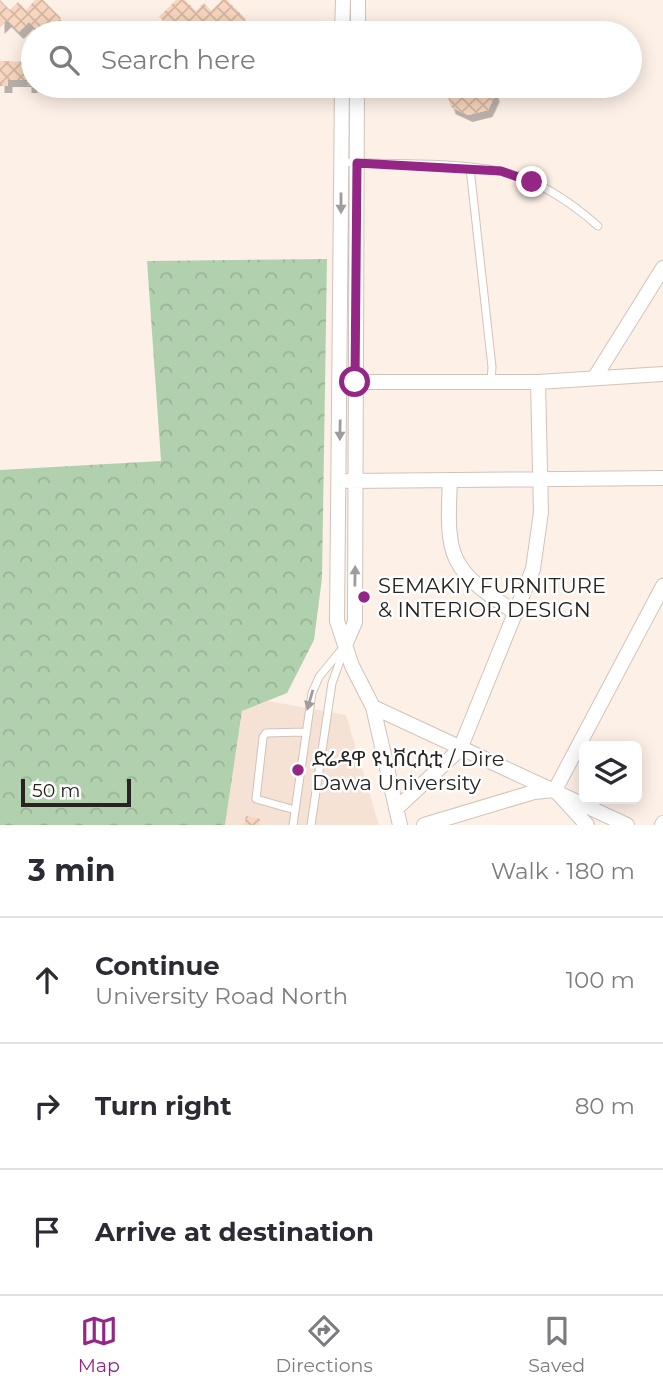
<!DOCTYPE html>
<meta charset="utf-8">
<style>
:root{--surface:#fff;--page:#f2f2f3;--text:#2b2b33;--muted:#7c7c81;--line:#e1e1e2;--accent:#942686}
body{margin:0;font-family:Montserrat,"Noto Sans Ethiopic",sans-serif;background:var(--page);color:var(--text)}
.controls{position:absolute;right:21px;bottom:21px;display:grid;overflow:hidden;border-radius:10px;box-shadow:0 4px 18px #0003}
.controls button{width:63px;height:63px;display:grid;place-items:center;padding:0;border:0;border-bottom:2px solid var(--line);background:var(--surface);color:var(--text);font:35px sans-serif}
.scale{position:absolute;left:21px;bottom:18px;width:110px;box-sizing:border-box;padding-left:7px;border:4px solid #292421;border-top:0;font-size:19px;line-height:24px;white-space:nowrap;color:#292421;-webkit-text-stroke:5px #fff;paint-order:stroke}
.stop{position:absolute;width:21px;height:21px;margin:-16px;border:5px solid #942686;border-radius:50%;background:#fff}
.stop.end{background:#942686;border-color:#fff;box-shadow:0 2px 7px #0008}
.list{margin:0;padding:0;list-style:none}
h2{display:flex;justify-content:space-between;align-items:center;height:91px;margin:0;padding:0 28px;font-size:30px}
h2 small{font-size:23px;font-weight:400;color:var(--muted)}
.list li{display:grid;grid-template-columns:46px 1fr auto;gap:21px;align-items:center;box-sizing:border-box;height:126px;padding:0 28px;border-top:2px solid var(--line)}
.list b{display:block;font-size:26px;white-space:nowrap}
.list p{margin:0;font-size:23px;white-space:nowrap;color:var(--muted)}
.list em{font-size:23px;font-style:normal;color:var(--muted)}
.icon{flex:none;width:38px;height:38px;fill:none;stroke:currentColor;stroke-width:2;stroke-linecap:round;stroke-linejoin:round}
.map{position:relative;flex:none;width:663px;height:825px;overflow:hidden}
.search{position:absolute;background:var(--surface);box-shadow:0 4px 18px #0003;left:21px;right:21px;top:21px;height:77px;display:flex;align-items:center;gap:18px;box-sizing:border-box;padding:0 24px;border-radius:38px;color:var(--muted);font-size:26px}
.sheet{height:469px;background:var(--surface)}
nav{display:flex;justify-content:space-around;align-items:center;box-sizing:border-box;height:98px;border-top:2px solid var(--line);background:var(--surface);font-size:19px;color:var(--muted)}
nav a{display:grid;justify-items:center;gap:4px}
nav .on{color:var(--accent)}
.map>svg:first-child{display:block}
</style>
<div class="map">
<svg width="663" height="825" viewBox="0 0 663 825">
<defs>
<pattern id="forest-crowns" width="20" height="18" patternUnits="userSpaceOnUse" patternTransform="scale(1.75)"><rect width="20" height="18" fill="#b1d1ae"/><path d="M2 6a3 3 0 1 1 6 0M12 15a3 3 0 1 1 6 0" fill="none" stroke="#98b395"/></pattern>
<pattern id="building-cross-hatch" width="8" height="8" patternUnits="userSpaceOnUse" patternTransform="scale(1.75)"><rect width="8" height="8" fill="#f7d5be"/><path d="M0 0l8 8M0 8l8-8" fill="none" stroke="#d4b7a3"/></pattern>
<filter id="shadow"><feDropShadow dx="4.5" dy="7" stdDeviation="0" flood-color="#0004"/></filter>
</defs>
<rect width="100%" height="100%" fill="#fdf0e7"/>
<!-- built -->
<path fill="#f6e2d5" d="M268,701L346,715L379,825H225L242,711Z"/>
<!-- forest -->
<path fill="url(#forest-crowns)" d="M327,259L322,578L314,640L287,693L242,711L225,825H0V470L161,461L147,261Z"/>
<!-- building -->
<path fill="url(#building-cross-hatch)" filter="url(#shadow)" d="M0,0L10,10L18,2L26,10L35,0H43L61,18L54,24L64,33H40L29,22L19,32L7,20L0,27Z
M176,0H185L196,11L204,3L211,11L222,0H227L246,19L240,25L248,33H224L215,24L204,33L192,22L181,33H159L167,25L159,17Z
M0,61L33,62V86H27V80H8V86H0Z
M448,86H493L495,95L488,110L468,115L451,107L446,91Z
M246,816L260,819L259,825H244Z"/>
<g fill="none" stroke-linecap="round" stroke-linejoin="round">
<defs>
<path id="lane" d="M342,162C393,165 448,161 499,171C535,178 571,202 598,226
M470,168L492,367L491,382
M295,810L256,799L263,737L266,733L304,732
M293,825L312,693L319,677L346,644
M311,825L332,683L344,650"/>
<path id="street" d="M342,33L343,0
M358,33V0
M342,86L337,621L352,666L373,707L400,825
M595,377L663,268
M346,382H538L663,374
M450,480C446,559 449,569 516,613
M348,481L663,478
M346,643L355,622L357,86
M373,707L627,825
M555,790L663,586
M396,809L460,749L533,569L541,512L538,382
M424,825L534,792L555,790L587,825
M662,825L663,823"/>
</defs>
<!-- lane casing -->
<use href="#lane" stroke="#d0c3bb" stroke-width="9"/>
<!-- street casing -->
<use href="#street" stroke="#d0c3bb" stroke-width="16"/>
<!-- lane -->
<use href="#lane" stroke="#fff" stroke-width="7"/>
<!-- street -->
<use href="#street" stroke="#fff" stroke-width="14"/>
</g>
<!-- one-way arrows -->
<defs><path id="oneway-solid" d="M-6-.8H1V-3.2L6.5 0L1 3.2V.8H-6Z" transform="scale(1.75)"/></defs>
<g fill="#9f9c9b">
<use href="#oneway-solid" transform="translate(341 203) rotate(90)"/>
<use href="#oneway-solid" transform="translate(340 430) rotate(91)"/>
<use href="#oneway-solid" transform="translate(355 576) rotate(-89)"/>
<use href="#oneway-solid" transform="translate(310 700) rotate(106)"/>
</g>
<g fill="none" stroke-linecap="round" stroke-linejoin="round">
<!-- route -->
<path stroke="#942686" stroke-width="9" d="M355,382L357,163L501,171L532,182"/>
</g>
<!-- markers -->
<g fill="#942686" stroke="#fff" stroke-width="2.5">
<circle cx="364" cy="597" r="7"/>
<circle cx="298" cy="770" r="7"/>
</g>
<g text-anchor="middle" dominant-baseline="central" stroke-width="5" stroke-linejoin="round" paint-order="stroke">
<!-- poi labels -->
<g font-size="21" fill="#292421" stroke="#fff" text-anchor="start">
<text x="378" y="585">SEMAKIY FURNITURE<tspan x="378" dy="24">&amp; INTERIOR DESIGN</tspan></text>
<text x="312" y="758">ድሬዳዋ ዩኒቨርሲቲ / Dire<tspan x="312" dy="24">Dawa University</tspan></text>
</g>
</g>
</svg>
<div class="controls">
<button><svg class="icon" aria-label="layers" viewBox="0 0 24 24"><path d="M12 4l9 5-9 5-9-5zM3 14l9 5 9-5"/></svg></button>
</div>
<div class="scale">50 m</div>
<div class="stop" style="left:355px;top:382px"></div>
<div class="stop end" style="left:532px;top:182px"></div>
<div class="search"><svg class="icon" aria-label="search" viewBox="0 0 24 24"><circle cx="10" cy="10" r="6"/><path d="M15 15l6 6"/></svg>Search here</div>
</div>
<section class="sheet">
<h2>3 min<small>Walk · 180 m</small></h2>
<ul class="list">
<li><svg class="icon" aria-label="ahead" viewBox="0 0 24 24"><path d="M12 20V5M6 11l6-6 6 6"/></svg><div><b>Continue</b><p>University Road North</p></div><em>100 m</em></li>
<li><svg class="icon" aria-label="right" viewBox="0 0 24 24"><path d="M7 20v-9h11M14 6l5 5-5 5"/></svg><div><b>Turn right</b></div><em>80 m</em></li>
<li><svg class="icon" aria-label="arrive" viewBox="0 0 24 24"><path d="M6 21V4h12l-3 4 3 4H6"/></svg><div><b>Arrive at destination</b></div></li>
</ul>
</section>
<nav>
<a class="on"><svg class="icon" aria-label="map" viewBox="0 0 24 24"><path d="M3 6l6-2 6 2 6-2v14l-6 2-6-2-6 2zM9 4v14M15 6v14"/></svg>Map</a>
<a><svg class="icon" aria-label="directions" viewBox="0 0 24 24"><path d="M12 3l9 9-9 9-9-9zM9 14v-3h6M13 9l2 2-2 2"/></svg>Directions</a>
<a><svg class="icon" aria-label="saved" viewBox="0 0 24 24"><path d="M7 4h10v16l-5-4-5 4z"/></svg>Saved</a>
</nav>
